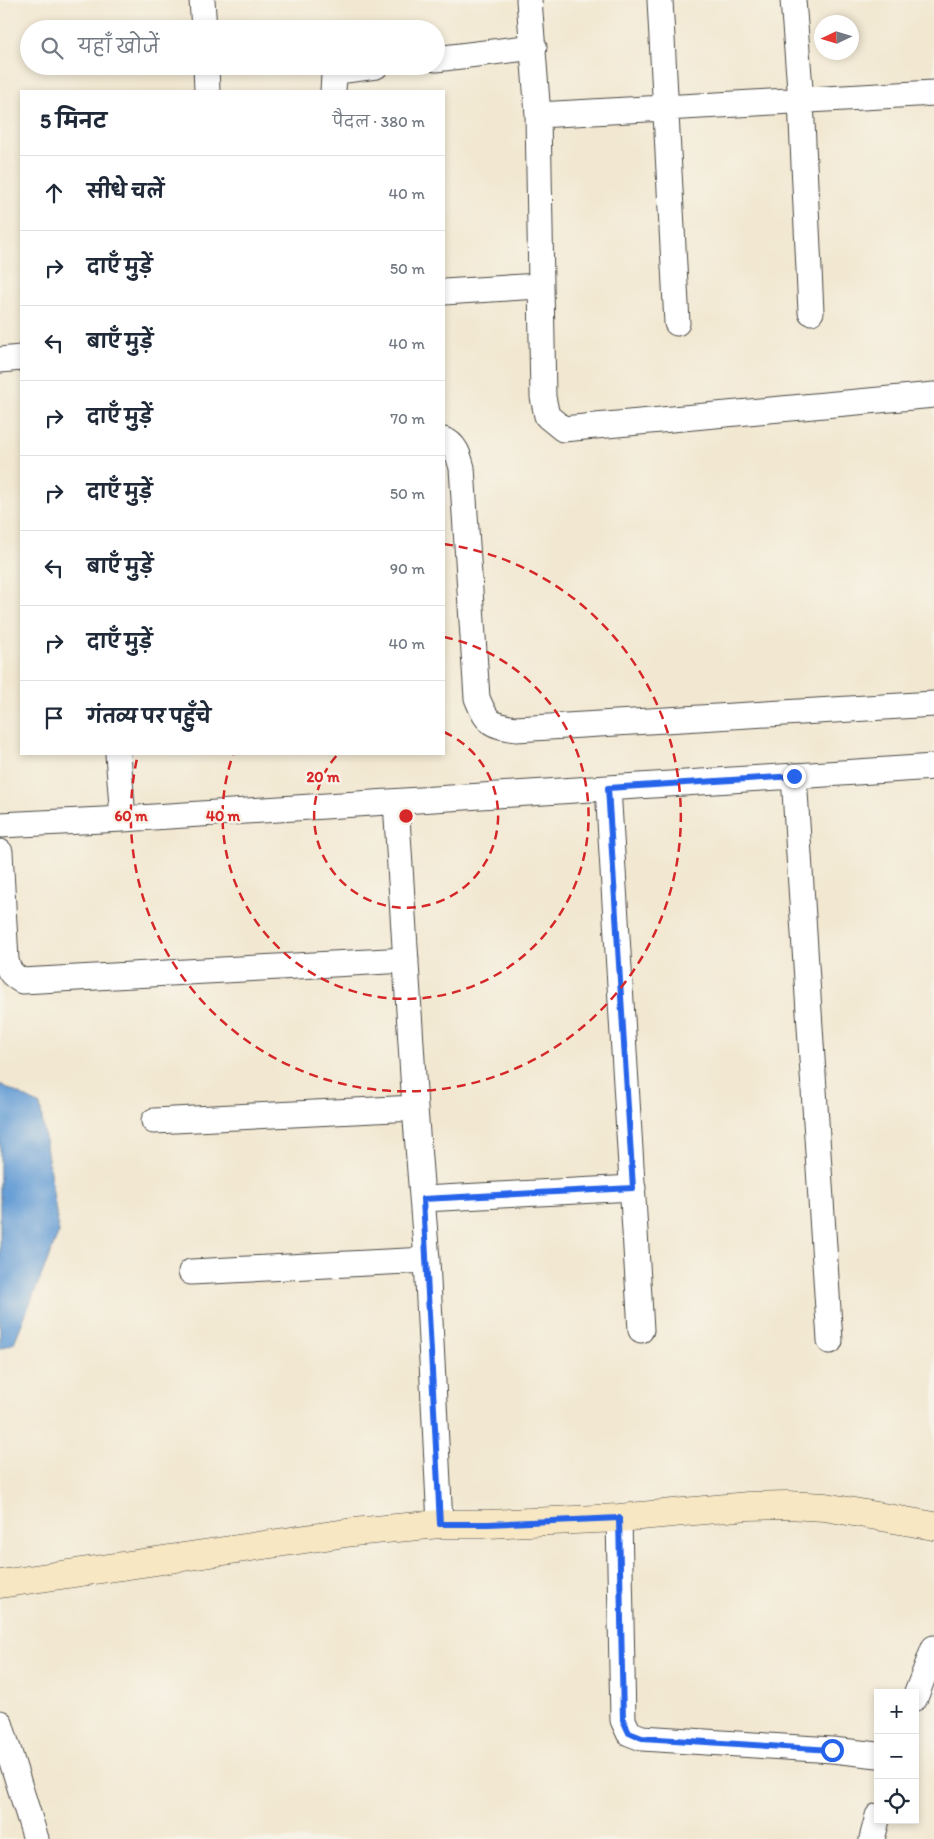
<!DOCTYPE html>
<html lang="hi">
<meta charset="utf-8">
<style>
:root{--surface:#fff;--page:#f2f2f3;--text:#1f2937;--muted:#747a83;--line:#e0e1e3}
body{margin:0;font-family:Itim,"Playpen Sans Deva",sans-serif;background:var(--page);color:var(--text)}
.controls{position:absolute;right:15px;bottom:15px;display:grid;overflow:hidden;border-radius:0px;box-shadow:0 2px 8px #0003}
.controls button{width:45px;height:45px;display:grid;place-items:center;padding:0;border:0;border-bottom:1px solid var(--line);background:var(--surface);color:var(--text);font:25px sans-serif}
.compass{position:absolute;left:814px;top:15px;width:45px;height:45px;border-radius:50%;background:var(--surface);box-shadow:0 2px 8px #0003;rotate:266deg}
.stop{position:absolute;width:15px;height:15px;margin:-11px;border:4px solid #2563eb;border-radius:50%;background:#fff}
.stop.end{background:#2563eb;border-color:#fff;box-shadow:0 1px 5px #0008}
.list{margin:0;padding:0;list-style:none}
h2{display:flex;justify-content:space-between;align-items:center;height:65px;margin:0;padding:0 20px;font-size:21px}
h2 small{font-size:16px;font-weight:400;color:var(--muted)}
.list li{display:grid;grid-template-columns:32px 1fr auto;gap:15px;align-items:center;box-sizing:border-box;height:75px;padding:0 20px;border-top:1px solid var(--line)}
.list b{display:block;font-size:19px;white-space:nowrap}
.list em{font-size:16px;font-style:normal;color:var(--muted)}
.icon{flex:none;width:28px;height:28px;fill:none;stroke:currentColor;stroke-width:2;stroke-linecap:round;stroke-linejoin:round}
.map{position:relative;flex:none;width:934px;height:1839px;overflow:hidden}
.search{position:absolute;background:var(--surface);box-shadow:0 2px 8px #0003;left:20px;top:20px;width:425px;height:55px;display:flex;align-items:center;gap:12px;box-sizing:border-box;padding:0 18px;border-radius:28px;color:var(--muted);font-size:19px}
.panel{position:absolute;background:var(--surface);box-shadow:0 2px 8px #0003;left:20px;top:90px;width:425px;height:665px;border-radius:0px}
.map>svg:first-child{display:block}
</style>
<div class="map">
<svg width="934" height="1839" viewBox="0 0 934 1839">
<rect width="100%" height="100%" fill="#f7f3e8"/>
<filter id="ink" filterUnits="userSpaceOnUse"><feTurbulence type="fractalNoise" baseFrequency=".02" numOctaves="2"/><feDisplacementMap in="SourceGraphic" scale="10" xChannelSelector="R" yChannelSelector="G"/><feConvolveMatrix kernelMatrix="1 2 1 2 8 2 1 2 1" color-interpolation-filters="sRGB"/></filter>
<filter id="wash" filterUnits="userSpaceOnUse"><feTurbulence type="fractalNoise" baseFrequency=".0096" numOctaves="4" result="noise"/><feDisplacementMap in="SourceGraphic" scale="20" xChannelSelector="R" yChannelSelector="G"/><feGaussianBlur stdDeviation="1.12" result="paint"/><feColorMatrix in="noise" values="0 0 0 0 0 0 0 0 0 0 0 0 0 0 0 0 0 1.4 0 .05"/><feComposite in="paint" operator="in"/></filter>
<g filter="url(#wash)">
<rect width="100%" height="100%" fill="#f2e8d1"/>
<!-- water -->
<path fill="#689fd6" stroke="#4a6580" d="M0,1084L40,1105L59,1232L14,1343L0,1349Z"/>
</g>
<g filter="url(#ink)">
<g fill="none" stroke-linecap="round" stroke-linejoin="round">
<defs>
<path id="street" d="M202,0L204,29
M529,0L538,115L543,397L547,416L563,429L934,395
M660,0L677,323
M793,0L801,101L811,312
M436,59L534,47
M206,66L207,91
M333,91L334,75L338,71L376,66
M538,115L934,93
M444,292L539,286
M0,360L21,358
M444,440C456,444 459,457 462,468L477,698C487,722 489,725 516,729L934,704
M118,754L123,819
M794,776L830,1341
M608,788L641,1330
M396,802L415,1108L427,1260L440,1524
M0,825L123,819L934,767
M0,852L6,960C8,971 12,975 22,981L406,960
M154,1121L415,1108
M423,1199L633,1188
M191,1272L427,1260
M619,1518L623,1720L629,1733L642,1738L832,1750L878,1755
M915,1698L934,1648
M0,1723L36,1839
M872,1839L878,1816"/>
<path id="secondary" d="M0,1584L353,1532L440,1524H488L619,1518L748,1506L787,1505L825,1507L934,1526"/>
</defs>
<!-- street casing -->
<use href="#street" stroke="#494744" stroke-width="27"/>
<!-- secondary casing -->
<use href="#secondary" stroke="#494744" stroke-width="29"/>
<!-- street -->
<use href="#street" stroke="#fff" stroke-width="25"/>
<!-- secondary -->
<use href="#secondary" stroke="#f8e7c3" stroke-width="28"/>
</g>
</g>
<g fill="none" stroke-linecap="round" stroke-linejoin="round" filter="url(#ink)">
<!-- route -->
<path stroke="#2563eb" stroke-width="6" d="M794,776L608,788L633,1188L423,1199L440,1524H488L619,1518L623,1720L629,1733L642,1738L832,1750"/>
</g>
<!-- distance rings -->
<g fill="none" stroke="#d62828" stroke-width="2.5" stroke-dasharray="9 6">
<path d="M444 732A92 92 0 1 1 338 754"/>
<path d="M444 637A183 183 0 1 1 233 755"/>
<path d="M444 544A275 275 0 1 1 138 754"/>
</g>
<circle cx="406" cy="816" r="8" fill="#d62828" stroke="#f7f3e8" stroke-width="2.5"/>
<g font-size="15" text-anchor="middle" font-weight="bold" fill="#d62828" stroke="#f7f3e8" stroke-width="5" stroke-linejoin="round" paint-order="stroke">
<text x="323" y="782">20 m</text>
<text x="131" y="821">60 m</text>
<text x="223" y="821">40 m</text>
</g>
</svg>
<div class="controls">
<button>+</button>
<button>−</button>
<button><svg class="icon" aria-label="locate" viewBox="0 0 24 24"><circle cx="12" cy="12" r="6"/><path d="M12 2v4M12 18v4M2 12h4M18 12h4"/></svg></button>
</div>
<svg class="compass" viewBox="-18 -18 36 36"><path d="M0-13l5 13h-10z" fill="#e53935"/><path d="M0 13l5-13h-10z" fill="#747a83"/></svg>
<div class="stop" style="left:832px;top:1750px"></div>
<div class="stop end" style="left:794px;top:776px"></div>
<div class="search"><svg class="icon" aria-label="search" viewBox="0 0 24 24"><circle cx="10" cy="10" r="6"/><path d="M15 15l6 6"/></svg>यहाँ खोजें</div>
<section class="panel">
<h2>5 मिनट<small>पैदल · 380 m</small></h2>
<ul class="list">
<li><svg class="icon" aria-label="ahead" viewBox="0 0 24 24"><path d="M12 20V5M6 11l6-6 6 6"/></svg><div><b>सीधे चलें</b></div><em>40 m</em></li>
<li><svg class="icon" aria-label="right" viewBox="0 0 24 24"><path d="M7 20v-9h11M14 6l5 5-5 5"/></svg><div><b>दाएँ मुड़ें</b></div><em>50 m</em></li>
<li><svg class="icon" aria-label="left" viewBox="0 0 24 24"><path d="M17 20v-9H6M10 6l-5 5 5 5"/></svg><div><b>बाएँ मुड़ें</b></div><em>40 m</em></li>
<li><svg class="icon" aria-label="right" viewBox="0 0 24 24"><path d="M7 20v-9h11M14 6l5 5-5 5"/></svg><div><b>दाएँ मुड़ें</b></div><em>70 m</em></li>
<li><svg class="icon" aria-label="right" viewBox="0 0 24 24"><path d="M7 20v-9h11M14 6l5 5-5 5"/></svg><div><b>दाएँ मुड़ें</b></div><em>50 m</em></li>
<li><svg class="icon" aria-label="left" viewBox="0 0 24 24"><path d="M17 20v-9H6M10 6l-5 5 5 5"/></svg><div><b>बाएँ मुड़ें</b></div><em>90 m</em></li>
<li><svg class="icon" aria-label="right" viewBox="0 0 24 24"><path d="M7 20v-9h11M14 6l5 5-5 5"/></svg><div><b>दाएँ मुड़ें</b></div><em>40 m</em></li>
<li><svg class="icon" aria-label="arrive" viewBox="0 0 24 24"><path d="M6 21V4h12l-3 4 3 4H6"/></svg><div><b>गंतव्य पर पहुँचे</b></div></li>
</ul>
</section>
</div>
